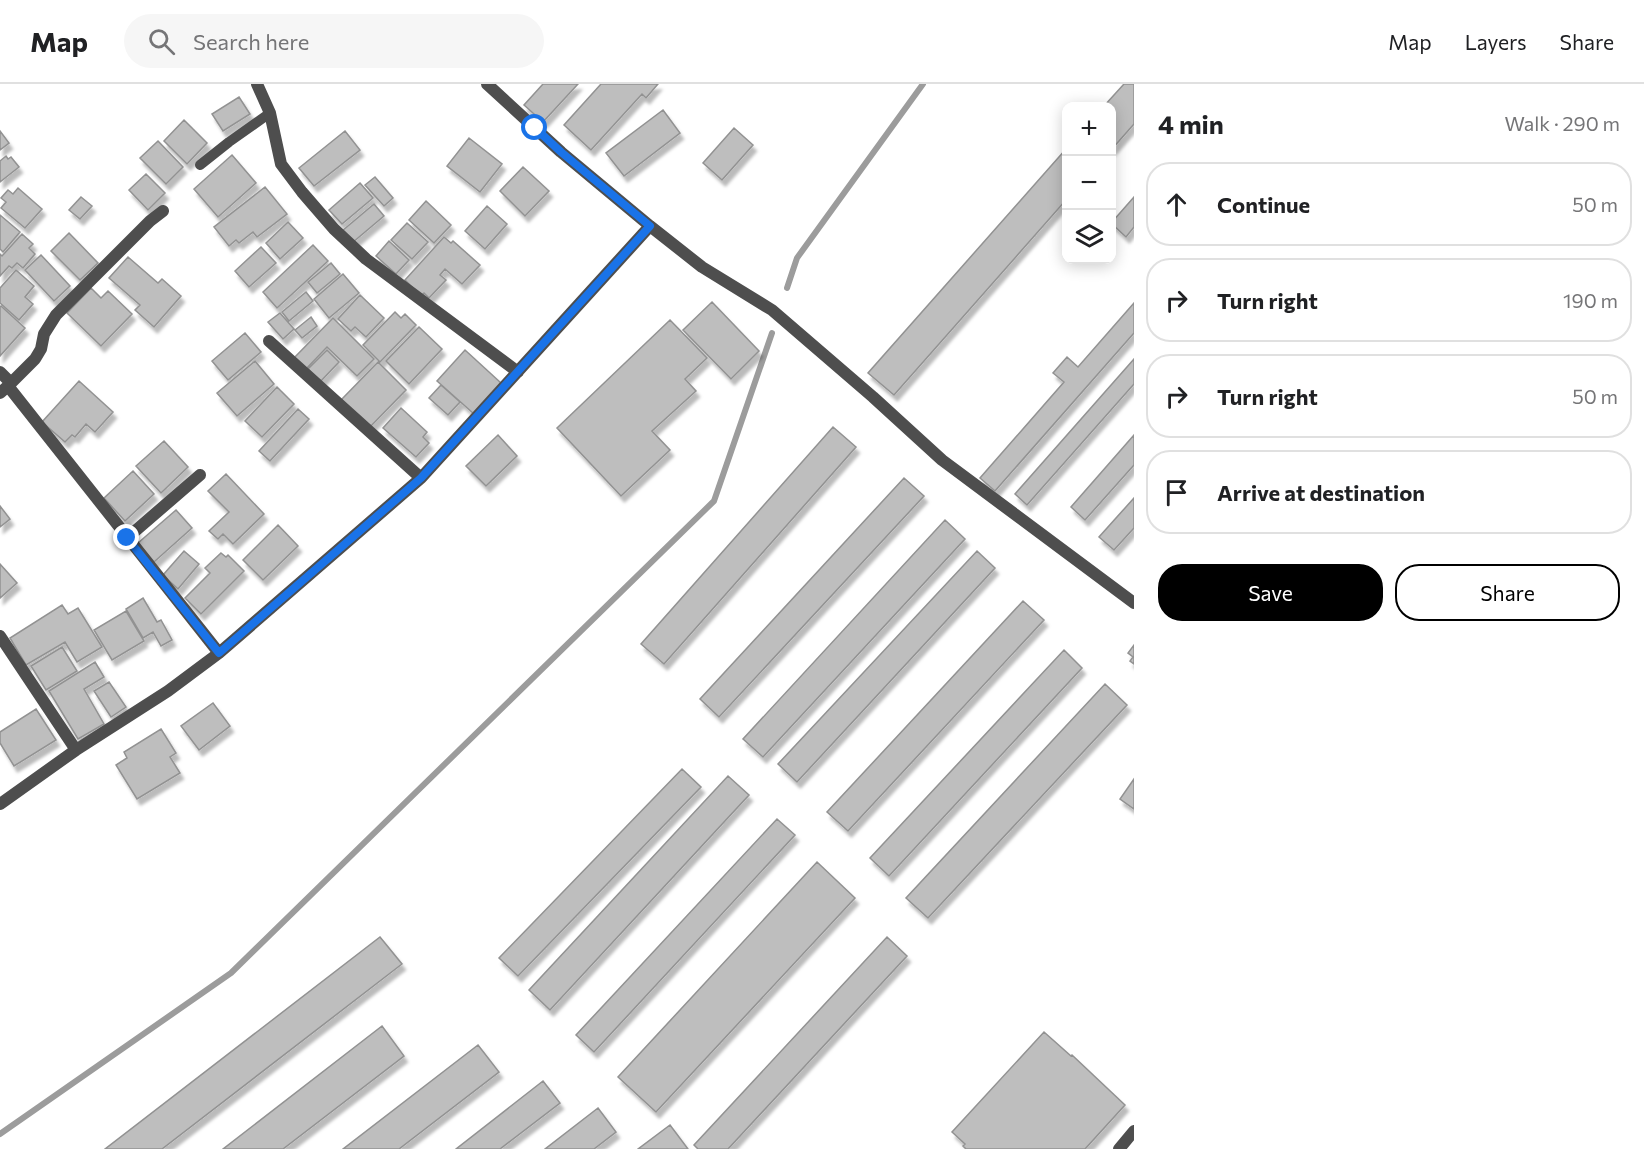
<!DOCTYPE html>
<meta charset="utf-8">
<style>
:root{--surface:#fff;--page:#f6f6f6;--text:#202124;--muted:#757577;--line:#e0e0e0;--accent:#000}
body{margin:0;font-family:Commissioner,sans-serif;background:var(--page);color:var(--text)}
.controls{position:absolute;right:18px;top:18px;display:grid;overflow:hidden;border-radius:12px;box-shadow:0 3px 15px #0003}
.controls button{width:54px;height:54px;display:grid;place-items:center;padding:0;border:0;border-bottom:2px solid var(--line);background:var(--surface);color:var(--text);font:30px sans-serif}
.stop{position:absolute;width:18px;height:18px;margin:-14px;border:4px solid #1a73e8;border-radius:50%;background:#fff}
.stop.end{background:#1a73e8;border-color:#fff;box-shadow:0 2px 6px #0008}
.list{margin:0;padding:0;list-style:none}
h2{display:flex;justify-content:space-between;align-items:center;height:78px;margin:0;padding:0 24px;font-size:26px}
h2 small{font-size:20px;font-weight:400;color:var(--muted)}
.list li{display:grid;grid-template-columns:39px 1fr auto;gap:18px;align-items:center;box-sizing:border-box;height:84px;margin:0 12px 12px;padding:0 12px;border:2px solid var(--line);border-radius:24px}
.list b{display:block;font-size:22px;white-space:nowrap}
.list em{font-size:20px;font-style:normal;color:var(--muted)}
.actions{display:flex;gap:12px;padding:18px 24px}
.actions a{flex:1;padding:14px 0;border:2px solid var(--accent);border-radius:24px;text-align:center;font-size:21px;color:var(--accent)}
.actions .main{background:var(--accent);color:#fff}
.icon{flex:none;width:33px;height:33px;fill:none;stroke:currentColor;stroke-width:2;stroke-linecap:round;stroke-linejoin:round}
.map{position:relative;flex:none;width:1134px;height:1065px;overflow:hidden}
header{display:flex;align-items:center;gap:36px;box-sizing:border-box;height:84px;padding:0 30px;background:var(--surface);border-bottom:2px solid var(--line)}
header strong{font-size:28px}
nav{display:flex;gap:33px;margin-inline-start:auto;font-size:21px}
.search{width:420px;height:54px;background:var(--page);display:flex;align-items:center;gap:15px;box-sizing:border-box;padding:0 21px;border-radius:33px;color:var(--muted);font-size:22px}
main{display:flex}
aside{flex:1;background:var(--surface)}
.map>svg:first-child{display:block}
</style>
<header>
<strong>Map</strong>
<div class="search"><svg class="icon" aria-label="search" viewBox="0 0 24 24"><circle cx="10" cy="10" r="6"/><path d="M15 15l6 6"/></svg>Search here</div>
<nav><a>Map</a><a>Layers</a><a>Share</a></nav>
</header>
<main>
<div class="map">
<svg width="1134" height="1065" viewBox="0 0 1134 1065">
<defs>
<filter id="shadow"><feDropShadow dx="3.5" dy="6" stdDeviation="1.5" flood-color="#0004"/></filter>
</defs>
<rect width="100%" height="100%" fill="#fff"/>
<g fill="none" stroke-linecap="round" stroke-linejoin="round">
<!-- stream -->
<path stroke="#9c9c9c" stroke-width="6" d="M787,204L797,174L923,0
M0,1050L231,889L714,417L772,249"/>
</g>
<!-- building -->
<path fill="#bebebe" stroke="#929292" stroke-width="1.5" filter="url(#shadow)" d="M543,0H578L543,38L524,21Z
M601,0H658L646,14L642,10L591,66L564,41Z
M1124,0H1134V40L1112,65V22H1104Z
M239,13L250,30L223,47L212,30Z
M663,26L680,49L624,92L606,69Z
M184,36L207,59L187,80L164,57Z
M734,44L753,61L722,96L703,79Z
M0,47L9,59L0,66Z
M345,47L360,66L314,102L299,84Z
M469,54L502,80L480,108L447,82Z
M158,57L183,83L166,100L140,74Z
M1066,65V116L894,311L868,289Z
M232,71L256,99L218,133L194,105Z
M6,72L8,75L11,73L19,83L0,98V77Z
M523,83L549,107L525,132L500,107Z
M146,90L165,109L148,126L129,106Z
M375,93L393,114L384,122L365,101Z
M360,99L373,114L342,140L329,126Z
M265,103L287,130L257,153L253,148L239,159L236,156L229,162L214,143Z
M18,104L42,125L25,144L1,124L6,118L1,114L8,106L13,110Z
M81,113L92,122L80,135L69,126Z
M1134,113V143L1126,153L1112,140V138Z
M426,117L451,141L434,159L409,136Z
M374,120L384,132L352,159L342,147Z
M487,122L507,140L485,165L465,147Z
M0,131L20,148L3,168L0,165Z
M288,138L303,154L280,175L266,159Z
M407,139L428,158L412,175L391,156Z
M69,149L98,179L80,196L51,167Z
M22,150L33,160L29,164L35,170L23,184L17,179L12,184L9,182L0,192V170L2,172Z
M444,153L451,159L453,157L480,181L462,200L445,185L440,191L446,196L429,214L424,209L421,212L405,196Z
M389,157L409,176L396,190L376,172Z
M313,161L328,177L277,224L263,208Z
M261,163L276,179L249,203L235,187Z
M41,171L70,202L54,217L25,186Z
M128,173L158,199L162,195L181,212L154,243L135,226L140,221L109,194Z
M331,179L340,190L317,209L308,198Z
M16,186L34,202L25,213L33,220L19,236L0,219V204Z
M343,190L359,209L329,234L314,215Z
M91,204L101,214L108,207L132,230L101,262L67,229Z
M306,208L313,217L289,237L282,228Z
M360,211L384,234L366,253L355,243L351,247L338,235Z
M712,218L759,267L731,295L683,246Z
M1134,219V249L995,407L980,394L1064,298L1053,289L1067,273L1078,283Z
M1,222L25,244L0,272V223Z
M395,228L401,234L405,230L416,241L380,278L363,261Z
M280,229L294,245L283,255L268,238Z
M311,233L317,242L302,254L295,246Z
M333,234L374,275L357,292L327,263L305,286L293,275Z
M670,236L707,274L685,295L696,307L652,347L670,366L621,412L557,344Z
M419,243L442,265L409,300L386,277Z
M245,249L261,268L228,296L212,277Z
M327,266L339,278L321,297L308,285Z
M465,266L501,299L474,330L437,297Z
M1134,275V300L1027,421L1015,410Z
M255,277L274,300L237,332L217,309Z
M378,278L406,306L369,344L341,316Z
M79,297L113,328L95,348L86,340L75,353L72,351L65,358L42,338Z
M441,301L460,318L448,331L429,314Z
M277,303L294,320L262,353L245,337Z
M401,324L427,348L423,353L429,359L416,373L383,344Z
M298,325L309,335L270,377L259,367Z
M833,343L856,363L664,580L641,560Z
M498,351L517,372L486,402L466,382Z
M1134,351V381L1085,436L1071,423Z
M164,357L188,383L161,409L136,382Z
M133,387L154,410L125,437L104,414Z
M226,390L264,430L233,460L223,450L218,455L209,447L229,428L208,407Z
M904,394L924,412L719,633L700,615Z
M1134,414V444L1114,466L1099,453Z
M0,422L10,435L0,443Z
M176,426L192,444L154,478L138,459Z
M945,436L965,455L763,673L743,655Z
M278,441L298,462L263,496L243,476Z
M184,467L199,480L178,505L163,491Z
M977,467L995,484L797,698L778,680Z
M221,469L226,473L228,471L244,487L201,530L185,514L210,489L205,484Z
M0,480L17,499L0,514Z
M143,514L157,538L161,536L172,556L161,562L153,548L143,554L126,525Z
M1023,517L1044,536L848,747L827,728Z
M62,521L68,530L78,524L102,563L77,578L65,558L26,581L10,554Z
M126,527L144,557L112,576L94,546Z
M1134,561V580L1130,577L1133,573L1128,569Z
M62,563L77,587L46,606L31,582Z
M1064,566L1082,584L889,792L870,774Z
M95,578L104,593L84,605L104,640L78,655L49,607Z
M109,598L126,623L111,633L94,607Z
M1105,600L1127,621L928,834L906,814Z
M213,619L230,642L199,666L181,642Z
M36,625L56,656L14,682L0,659V648Z
M161,645L176,669L170,673L180,689L137,715L116,681L127,674L124,668Z
M682,685L701,703L518,892L499,874Z
M728,692L749,711L550,926L529,906Z
M1134,695V725L1120,715Z
M777,735L795,751L594,968L576,951Z
M817,778L855,814L656,1028L618,993Z
M380,853L402,880L162,1065H105Z
M887,853L907,872L728,1065H698L694,1061Z
M382,942L404,972L283,1065H223Z
M1044,948L1071,972L1072,971L1125,1021L1085,1065H966L963,1062L965,1060L952,1048Z
M478,961L499,988L399,1065H343Z
M543,997L560,1019L500,1065H456Z
M598,1024L616,1048L594,1065H545Z
M670,1041L688,1065H638Z"/>
<g fill="none" stroke-linecap="round" stroke-linejoin="round">
<!-- service -->
<path stroke="#4e4e4e" stroke-width="10" d="M200,81L229,58L270,29"/>
<!-- minor -->
<path stroke="#4e4e4e" stroke-width="12" d="M257,0L270,29L281,80L302,108L334,145L366,175L518,288
M487,0L561,68L650,142L702,183L772,226L873,313L942,376L1134,519
M269,257L421,394
M0,288L11,299
M8,302L35,275L41,265L44,250L56,231L150,137L163,127
M0,309L8,302L219,569
M127,454L200,391
M0,552L76,666
M0,720L76,666L168,607L219,569L421,394L650,142
M1119,1065L1134,1047"/>
</g>
<g fill="none" stroke-linecap="round" stroke-linejoin="round">
<!-- route -->
<path stroke="#1a73e8" stroke-width="8" d="M127,454L219,569L421,394L650,142L561,68L535,44"/>
</g>
</svg>
<div class="controls">
<button>+</button>
<button>−</button>
<button><svg class="icon" aria-label="layers" viewBox="0 0 24 24"><path d="M12 4l9 5-9 5-9-5zM3 14l9 5 9-5"/></svg></button>
</div>
<div class="stop" style="left:535px;top:44px"></div>
<div class="stop end" style="left:127px;top:454px"></div>
</div>
<aside>
<h2>4 min<small>Walk · 290 m</small></h2>
<ul class="list">
<li><svg class="icon" aria-label="ahead" viewBox="0 0 24 24"><path d="M12 20V5M6 11l6-6 6 6"/></svg><div><b>Continue</b></div><em>50 m</em></li>
<li><svg class="icon" aria-label="right" viewBox="0 0 24 24"><path d="M7 20v-9h11M14 6l5 5-5 5"/></svg><div><b>Turn right</b></div><em>190 m</em></li>
<li><svg class="icon" aria-label="right" viewBox="0 0 24 24"><path d="M7 20v-9h11M14 6l5 5-5 5"/></svg><div><b>Turn right</b></div><em>50 m</em></li>
<li><svg class="icon" aria-label="arrive" viewBox="0 0 24 24"><path d="M6 21V4h12l-3 4 3 4H6"/></svg><div><b>Arrive at destination</b></div></li>
</ul>
<div class="actions"><a class="main">Save</a><a>Share</a></div>
</aside>
</main>
